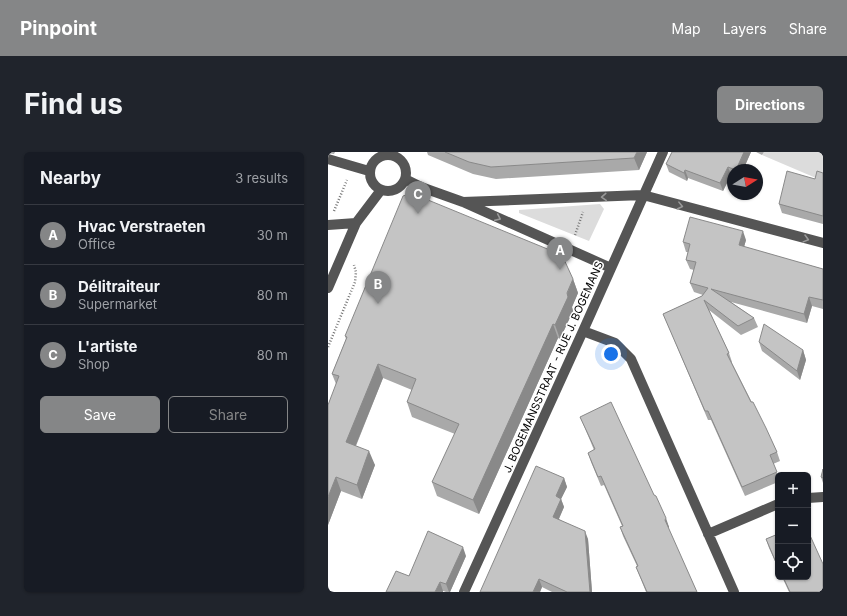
<!DOCTYPE html>
<meta charset="utf-8">
<style>
:root{--surface:#171b24;--page:#20242c;--text:#f1f3f6;--muted:#9ea1a6;--line:#363941;--accent:#858687}
body{margin:0;font-family:Inter,sans-serif;background:var(--page);color:var(--text)}
.controls{position:absolute;right:12px;bottom:12px;display:grid;overflow:hidden;border-radius:6px;box-shadow:0 1px 3px #0004}
.controls button{width:36px;height:36px;display:grid;place-items:center;padding:0;border:0;border-bottom:1px solid var(--line);background:var(--surface);color:var(--text);font:20px sans-serif}
.compass{position:absolute;left:399px;top:12px;width:36px;height:36px;border-radius:50%;background:var(--surface);box-shadow:0 1px 3px #0004;rotate:79deg}
.you{position:absolute;left:283px;top:202px;width:14px;height:14px;margin:-10px;border:3px solid #fff;border-radius:50%;background:#1a73e8;box-shadow:0 0 0 6px #1a73e833}
.badge{display:grid;place-items:center;width:26px;height:26px;border-radius:50%;background:var(--accent);color:#fff;font-size:13px;font-weight:700}
.pin{position:absolute;translate:-50% -33px;filter:drop-shadow(0 1px 2px #0008)}
.pin::after{content:'';position:absolute;top:21px;width:14px;height:12px;background:inherit;clip-path:polygon(0 0,100% 0,50% 100%)}
.list{margin:0;padding:0;list-style:none}
h2{display:flex;justify-content:space-between;align-items:center;height:52px;margin:0;padding:0 16px;font-size:17px}
h2 small{font-size:13px;font-weight:400;color:var(--muted)}
.list li{display:grid;grid-template-columns:26px 1fr auto;gap:12px;align-items:center;box-sizing:border-box;height:60px;padding:0 16px;border-top:1px solid var(--line)}
.list b{display:block;font-size:15px;white-space:nowrap}
.list p{margin:0;font-size:13px;white-space:nowrap;color:var(--muted)}
.list em{font-size:13px;font-style:normal;color:var(--muted)}
.actions{display:flex;gap:8px;padding:12px 16px}
.actions a{flex:1;padding:9px 0;border:1px solid var(--accent);border-radius:6px;text-align:center;font-size:14px;color:var(--accent)}
.actions .main{background:var(--accent);color:#fff}
.icon{flex:none;width:22px;height:22px;fill:none;stroke:currentColor;stroke-width:2;stroke-linecap:round;stroke-linejoin:round}
.map{position:relative;flex:none;width:495px;height:440px;overflow:hidden;border-radius:6px}
header{display:flex;align-items:center;gap:24px;box-sizing:border-box;height:56px;padding:0 20px;background:var(--accent);color:#fff}
header strong{font-size:19px}
nav{display:flex;gap:22px;margin-inline-start:auto;font-size:14px}
.intro{display:flex;align-items:center;justify-content:space-between;box-sizing:border-box;height:96px;padding:0 24px}
h1{margin:0;font-size:28px}
.button{padding:10px 18px;border-radius:6px;background:var(--accent);color:#fff;font-size:14px;font-weight:700}
main{display:flex;gap:24px;padding:0 24px}
aside{flex:1;background:var(--surface);border-radius:6px;box-shadow:0 1px 3px #0004}
.map>svg:first-child{display:block}
</style>
<header>
<strong>Pinpoint</strong>
<nav><a>Map</a><a>Layers</a><a>Share</a></nav>
</header>
<div class="intro"><h1>Find us</h1><a class="button">Directions</a></div>
<main>
<aside>
<h2>Nearby<small>3 results</small></h2>
<ul class="list">
<li><span class="badge">A</span><div><b>Hvac Verstraeten</b><p>Office</p></div><em>30 m</em></li>
<li><span class="badge">B</span><div><b>Délitraiteur</b><p>Supermarket</p></div><em>80 m</em></li>
<li><span class="badge">C</span><div><b>L'artiste</b><p>Shop</p></div><em>80 m</em></li>
</ul>
<div class="actions"><a class="main">Save</a><a>Share</a></div>
</aside>
<div class="map">
<svg width="495" height="440" viewBox="0 0 495 440">
<rect width="100%" height="100%" fill="#fff"/>
<!-- green -->
<path fill="#dcdcdc" d="M436,0H495V29L434,3Z
M272,52L276,57L261,89L191,61V58Z"/>
<g fill="none" stroke-linecap="round" stroke-linejoin="round">
<!-- path -->
<path stroke="#777" stroke-width="2.5" stroke-dasharray="1 2" stroke-linecap="butt" d="M63,3L70,0
M6,59L19,28
M247,83L255,60
M0,195L27,130L28,120L26,113"/>
<!-- minor -->
<path stroke="#555" stroke-width="10" d="M42 21a18 18 0 1 1 36 0a18 18 0 1 1-36 0Z
M0,7L41,19
M77,27L93,35L135,50L283,116
M135,50L315,43L495,91
M0,73L28,71
M0,136L28,71L53,38
M255,179L287,191L303,207L406,440
M480,346L495,345
M380,382L450,352
M136,440L255,179L335,0"/>
</g>
<!-- wall -->
<path fill="#a9a9a9" d="M0,0H7L6,2L0,1Z
M99,0H319L311,18L168,27L145,22L100,3Z
M344,0H423L415,18H405V24L403,23L395,39L360,26L359,29L341,20L338,12Z
M428,0H436L434,3Z
M495,21V72L454,61L451,52Z
M418,88L416,95L495,117V157L484,154L479,171L403,150L426,166L430,175L413,183L381,158L401,201L404,210V211L449,300L452,309L445,312L450,324V330L417,344L383,268H380L339,171L335,162L374,144L375,143L366,140L362,131L366,118L362,117L358,108L360,100H358L355,90Z
M245,127L250,141L244,155L245,159L232,187L230,186L151,362L109,344L104,330L127,282L84,265L79,250L84,238L55,226L28,294L47,313L34,347L13,339L0,373L8,232L4,222L18,187L17,184Z
M431,190L475,198L478,208L472,228L434,199Z
M252,265L326,343L341,375L340,377L369,440H318L308,415L309,414L295,384L292,375L294,374L276,333L273,334L263,310L260,301L266,298L256,274Z
M495,317V331L493,325Z
M236,326L239,335L233,347L236,355L231,367L260,387L264,440H224L214,435L212,440H152Z
M450,382V416L441,396L438,387Z
M138,404L122,440H118L115,439V440H58L81,424Z
M454,425H480L495,440H461Z"/>
<!-- shaded-wall -->
<path fill="#898989" d="M309,0H319L311,18L306,6Z
M416,0H423L415,18H408Z
M400,15L403,23L395,39L392,31Z
M357,18L360,26L359,29L356,21Z
M415,79L418,88L414,102L411,93Z
M245,127L250,141L244,155L245,159L232,187L227,173Z
M481,145L484,154L479,171L476,162Z
M225,172L230,186L151,362L145,348Z
M475,198L478,208L472,228L469,219Z
M50,212L55,226L23,305L18,290Z
M41,299L47,313L34,347L29,333Z
M8,325L13,339L0,373V345Z
M236,326L239,335L233,347L236,355L228,373L225,365L228,344Z
M338,366L341,375L340,377L337,368Z
M257,379L260,387L264,440H262Z
M135,395L138,404L122,440H121L118,432Z
M211,427L214,435L212,440H205Z
M112,430L115,439V440H107Z"/>
<!-- building -->
<path fill="#c4c4c4" stroke="#898989" d="M117,0H309L306,6L163,15L141,10Z
M344,0H416L408,18L400,15L392,31L357,18L356,21L338,12Z
M459,19L487,27L489,19L495,21V64L451,52Z
M83,41L234,103L245,127L239,141L240,145L227,173L225,172L145,348L104,330L131,272L79,250L88,227L50,212L18,290L41,299L29,333L8,325L0,345V253L11,224L4,222L19,185L17,184L75,44Z
M362,65L415,79L411,93L495,117V148L481,145L476,162L383,137L426,166L410,174L376,148L401,201L399,202L423,250H425L438,276L449,300L442,303L449,320L414,335L380,259H377L335,162L374,144L380,136L362,131L368,110L358,108L362,92L355,90Z
M436,172L475,198L469,219L431,190Z
M283,250L326,343L328,344L338,366L337,368L369,440H319L308,415L310,414L292,375L295,374L273,324L270,325L260,301L267,297L252,265Z
M208,314L236,326L228,344L233,347L225,365L257,379L262,440H239L211,427L205,440H152Z
M495,317V326L493,325Z
M100,379L135,395L118,432L112,430L107,440H58L68,419L81,424Z
M480,379L495,412V440H462L455,425H480Z
M450,382V415L438,387Z"/>
<!-- one-way arrows -->
<defs><path id="oneway-chevron" d="M-2-3.5L2.5 0L-2 3.5" fill="none" stroke-width="1.6" stroke-linecap="round" stroke-linejoin="round"/></defs>
<g stroke="#999">
<use href="#oneway-chevron" transform="translate(276 45) rotate(177)"/>
<use href="#oneway-chevron" transform="translate(352 54) rotate(14)"/>
<use href="#oneway-chevron" transform="translate(170 66) rotate(24)"/>
<use href="#oneway-chevron" transform="translate(478 87) rotate(15)"/>
</g>
<g text-anchor="middle" dominant-baseline="central" stroke-width="3" stroke-linejoin="round" paint-order="stroke">
<!-- street labels -->
<g font-size="11" fill="#000" stroke="#fff">
<text transform="translate(225 215) rotate(-66)">J. BOGEMANSSTRAAT - RUE J. BOGEMANS</text>
</g>
</g>
</svg>
<div class="controls">
<button>+</button>
<button>−</button>
<button><svg class="icon" aria-label="locate" viewBox="0 0 24 24"><circle cx="12" cy="12" r="6"/><path d="M12 2v4M12 18v4M2 12h4M18 12h4"/></svg></button>
</div>
<svg class="compass" viewBox="-18 -18 36 36"><path d="M0-13l5 13h-10z" fill="#e53935"/><path d="M0 13l5-13h-10z" fill="#9ea1a6"/></svg>
<div class="you"></div>
<div class="pin badge" style="left:232px;top:118px">A</div>
<div class="pin badge" style="left:50px;top:152px">B</div>
<div class="pin badge" style="left:90px;top:62px">C</div>
</div>
</main>
